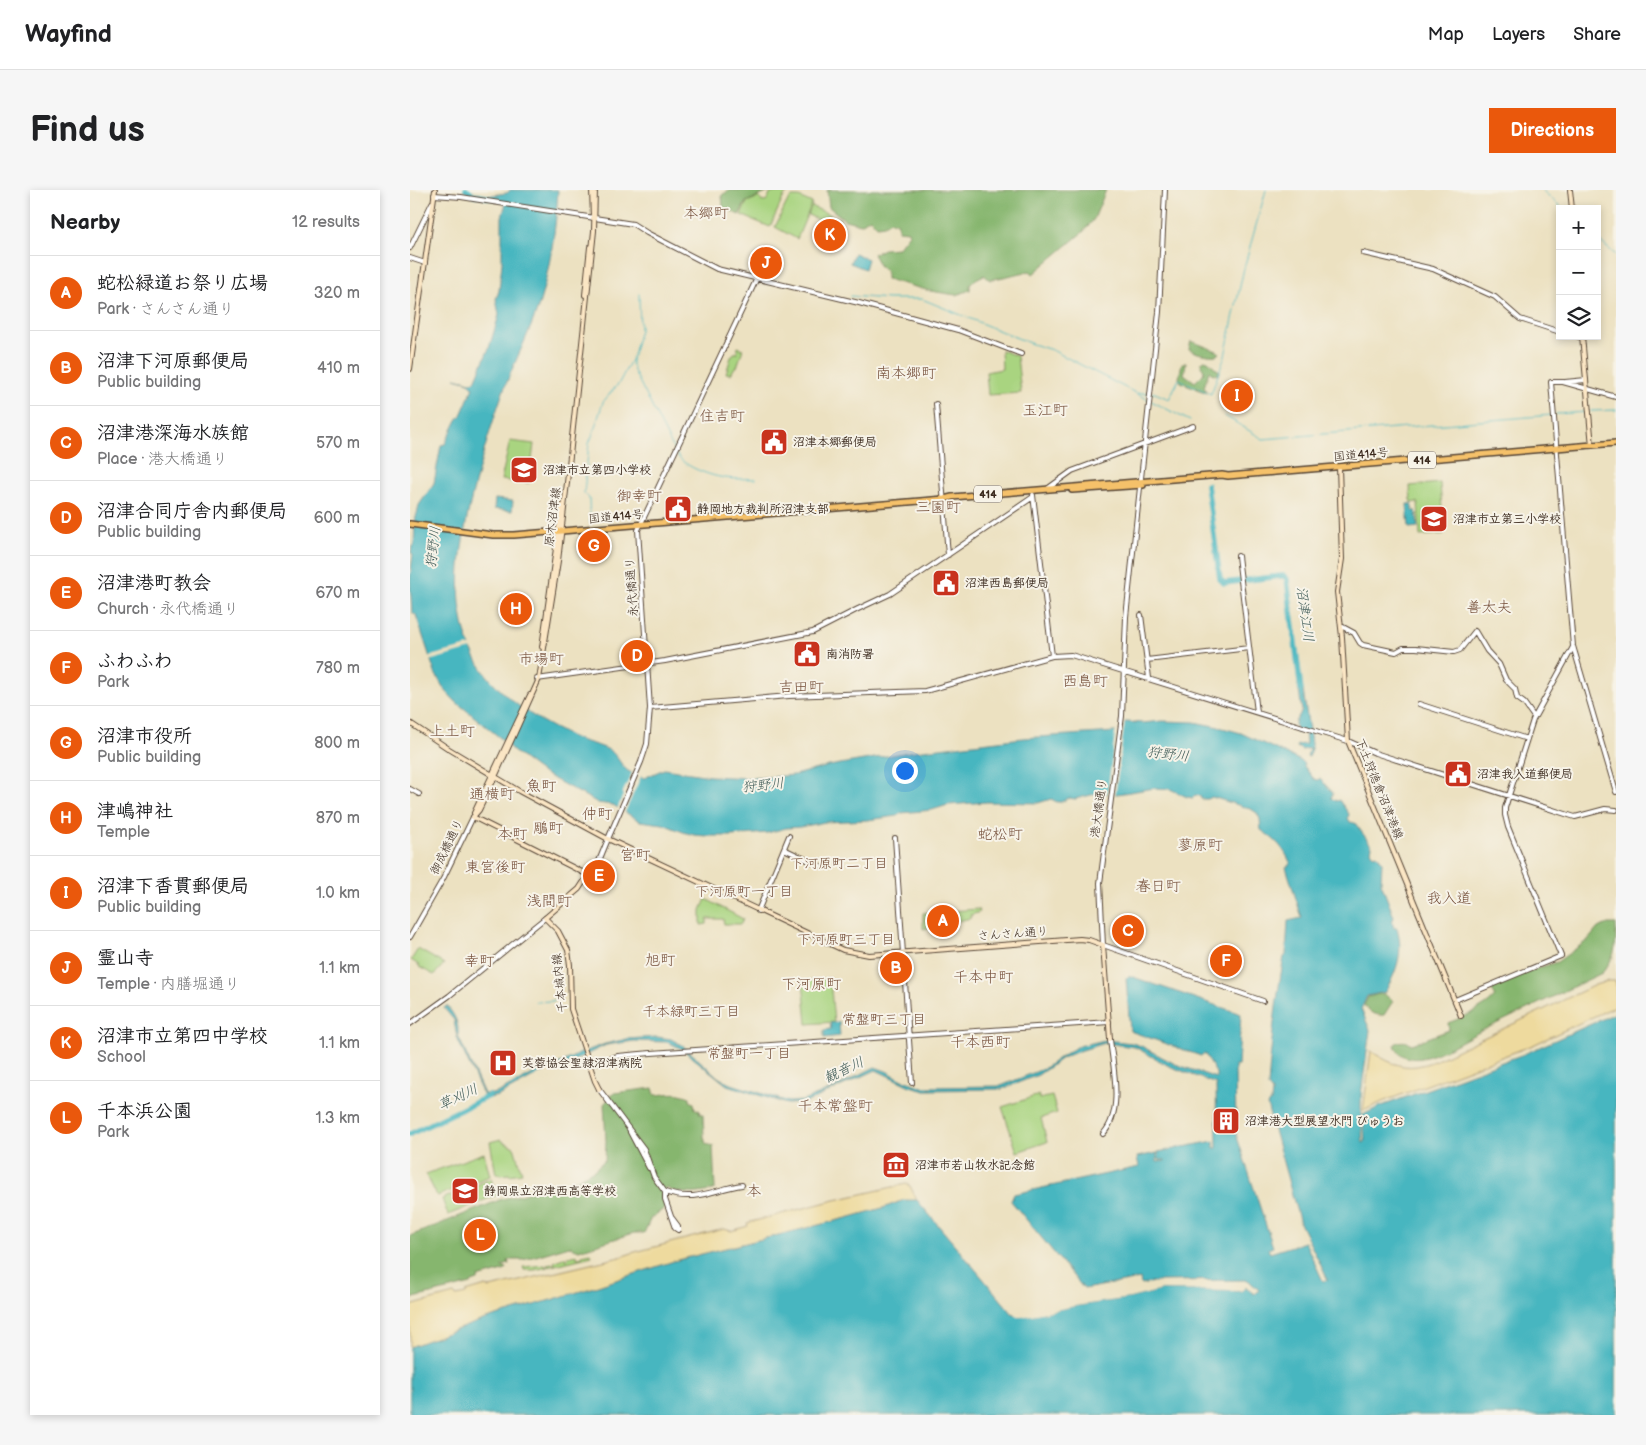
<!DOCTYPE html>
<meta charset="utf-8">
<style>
:root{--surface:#fff;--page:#f6f6f6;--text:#202124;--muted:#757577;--line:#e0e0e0;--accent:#ea580c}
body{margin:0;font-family:"Balsamiq Sans","Klee One",sans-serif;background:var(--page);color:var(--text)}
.controls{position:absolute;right:15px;top:15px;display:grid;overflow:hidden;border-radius:0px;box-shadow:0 2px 8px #0003}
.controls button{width:45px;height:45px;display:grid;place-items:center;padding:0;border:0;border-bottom:1px solid var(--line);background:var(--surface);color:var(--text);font:25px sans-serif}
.you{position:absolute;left:494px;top:580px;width:18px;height:18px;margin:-12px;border:4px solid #fff;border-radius:50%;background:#1a73e8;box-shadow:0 0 0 8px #1a73e833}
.badge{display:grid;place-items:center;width:32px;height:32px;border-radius:50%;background:var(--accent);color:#fff;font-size:16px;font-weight:700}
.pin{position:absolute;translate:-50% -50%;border:2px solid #fff;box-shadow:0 1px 5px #0006}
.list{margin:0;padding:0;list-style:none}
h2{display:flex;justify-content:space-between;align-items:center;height:65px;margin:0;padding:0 20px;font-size:21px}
h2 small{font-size:16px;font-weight:400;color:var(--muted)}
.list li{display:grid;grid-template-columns:32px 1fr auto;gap:15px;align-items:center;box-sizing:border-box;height:75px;padding:0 20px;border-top:1px solid var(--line)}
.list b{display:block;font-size:19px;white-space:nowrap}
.list p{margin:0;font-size:16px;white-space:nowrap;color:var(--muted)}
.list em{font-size:16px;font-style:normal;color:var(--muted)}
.icon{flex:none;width:28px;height:28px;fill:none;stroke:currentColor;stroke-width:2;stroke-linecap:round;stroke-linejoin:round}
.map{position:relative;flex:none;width:1206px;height:1225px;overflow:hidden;border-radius:0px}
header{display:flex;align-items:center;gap:30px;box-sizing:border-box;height:70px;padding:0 25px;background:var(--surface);border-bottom:1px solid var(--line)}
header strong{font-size:24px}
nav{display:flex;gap:28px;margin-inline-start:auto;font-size:18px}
.intro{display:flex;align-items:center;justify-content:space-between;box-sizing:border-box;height:120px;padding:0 30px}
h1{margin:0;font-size:35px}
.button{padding:12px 22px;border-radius:0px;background:var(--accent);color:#fff;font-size:18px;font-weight:700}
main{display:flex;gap:30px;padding:0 30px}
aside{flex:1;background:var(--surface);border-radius:0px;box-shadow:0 2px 8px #0003}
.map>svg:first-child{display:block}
</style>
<header>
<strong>Wayfind</strong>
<nav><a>Map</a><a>Layers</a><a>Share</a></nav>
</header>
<div class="intro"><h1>Find us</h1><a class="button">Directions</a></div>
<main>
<aside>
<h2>Nearby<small>12 results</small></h2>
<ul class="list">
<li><span class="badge">A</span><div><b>蛇松緑道お祭り広場</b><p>Park · さんさん通り</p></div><em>320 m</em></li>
<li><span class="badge">B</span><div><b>沼津下河原郵便局</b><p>Public building</p></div><em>410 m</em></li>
<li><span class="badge">C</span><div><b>沼津港深海水族館</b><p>Place · 港大橋通り</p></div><em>570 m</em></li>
<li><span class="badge">D</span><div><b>沼津合同庁舎内郵便局</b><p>Public building</p></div><em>600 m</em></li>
<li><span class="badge">E</span><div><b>沼津港町教会</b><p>Church · 永代橋通り</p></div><em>670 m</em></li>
<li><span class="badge">F</span><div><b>ふわふわ</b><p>Park</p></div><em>780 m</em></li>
<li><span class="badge">G</span><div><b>沼津市役所</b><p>Public building</p></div><em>800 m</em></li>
<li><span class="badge">H</span><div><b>津嶋神社</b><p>Temple</p></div><em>870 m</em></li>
<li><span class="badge">I</span><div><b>沼津下香貫郵便局</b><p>Public building</p></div><em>1.0 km</em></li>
<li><span class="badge">J</span><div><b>霊山寺</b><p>Temple · 内膳堀通り</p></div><em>1.1 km</em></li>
<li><span class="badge">K</span><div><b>沼津市立第四中学校</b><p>School</p></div><em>1.1 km</em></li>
<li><span class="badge">L</span><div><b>千本浜公園</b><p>Park</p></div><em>1.3 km</em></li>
</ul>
</aside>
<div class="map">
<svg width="1206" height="1225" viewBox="0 0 1206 1225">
<rect width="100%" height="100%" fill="#f7f3e8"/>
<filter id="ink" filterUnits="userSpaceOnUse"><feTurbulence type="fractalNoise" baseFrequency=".02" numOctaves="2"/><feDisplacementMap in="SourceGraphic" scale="10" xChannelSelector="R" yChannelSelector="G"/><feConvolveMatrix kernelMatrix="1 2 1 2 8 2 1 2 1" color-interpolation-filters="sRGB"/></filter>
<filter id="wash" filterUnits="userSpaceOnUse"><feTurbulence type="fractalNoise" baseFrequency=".0096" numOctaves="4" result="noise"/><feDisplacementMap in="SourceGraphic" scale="20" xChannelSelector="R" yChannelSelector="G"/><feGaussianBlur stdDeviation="1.12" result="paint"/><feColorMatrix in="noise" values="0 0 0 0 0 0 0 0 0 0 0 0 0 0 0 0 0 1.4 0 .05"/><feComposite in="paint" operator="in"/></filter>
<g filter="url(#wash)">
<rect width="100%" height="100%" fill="#ece1c1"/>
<!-- green -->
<path fill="#a9d480" stroke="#727f4f" d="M377,0H381L374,6L360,37L331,25L337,12L349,7L352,12L357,10L360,4L366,2L372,3Z
M382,7H389L402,13L387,49L365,37L377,12Z
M401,16L430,29L427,38L398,25Z
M328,157L333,159L327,177H325L321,184L316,183L321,167L324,163H327Z
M591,160L607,166L611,203L578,205L576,182L592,179Z
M100,251L124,254L119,293L91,290Z
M1030,293L1034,344L1010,346L1008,312L1001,313L1000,296Z
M296,709L333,729L331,734H314L313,729H297V734L291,735V720Z
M569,719L570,722L561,725V728L513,739V723Z
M8,759L34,774L24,785L9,777L10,776L1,770Z
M420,788L424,832L397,834L393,791Z
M629,905V909L642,906L647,923L631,928L637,952L607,962L592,917Z
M91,949L92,951L104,957L112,983L99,985V984L90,985L89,983L86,984L80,952Z
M74,963L80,986L27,1006L16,984Z
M81,989L87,1005L38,1025L32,1009Z
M181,1063L182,1066L125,1080H114L113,1077L135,1075L136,1077L138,1076L137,1074L142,1073L143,1075H145L144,1072L155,1067L156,1070L158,1069V1067L167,1065V1068L172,1067V1065Z"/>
<!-- forest -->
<path fill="#86b66e" stroke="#607046" d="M320,0H363L336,12L329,25L313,17L312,5Z
M417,0H696L684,29L674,41L623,84L620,81L580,90L574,85L566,89L560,95V100L546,105L520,101L476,89V80L470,77L463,64L474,59L488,58L499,44L498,41L489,40L487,32L480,31L474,35L467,36L460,28L451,34L435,30L419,17Z
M781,151L807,161L810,163L808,165C799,166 787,164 779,159Z
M794,170L798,171L809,181L808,185L801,183L799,181L794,197L797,203L771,192L769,188L772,173H776L774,184L785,192L793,184L794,181C791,176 790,174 794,170Z
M1198,734H1206C1206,758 1206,766 1192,783C1152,802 1112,822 1071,841C1053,850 1032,864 1012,868C1001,870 987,867 985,854C991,850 996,851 1002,854L1039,840L1038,833C1051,828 1078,817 1085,806L1082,799L1084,797L1119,781L1147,772L1178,750L1188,738Z
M969,804H974L983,811L974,825C967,826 957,822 954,815L958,807Z
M243,898L245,905C262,904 263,901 280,907V911L284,913L285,919L289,920L290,924H293L294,947L296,954L303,956L305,999C290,1005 271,1005 256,998L253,1006L255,1018L241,1028L234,1043H224L169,1060L159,1056L113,1070H98L99,1074L92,1076V1077L97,1078L96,1080L68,1088V1090L62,1092L61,1094L0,1109V1046L92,1009L114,1004L135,997L164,991L184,980L195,970L196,951L194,914L204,903Z"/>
<!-- sand -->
<path fill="#eeda9e" stroke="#94825e" d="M1198,791H1206V816L1123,855L972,912L953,921L961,861C974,870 990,879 1007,876C1025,873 1043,862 1060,854C1102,835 1143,815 1185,795Z
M496,994L500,996L507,1010L488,1012L476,1017L437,1028L264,1071L185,1097L73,1130L0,1157V1116L44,1104L46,1106L56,1104V1102L76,1096L80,1098L210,1067L225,1062L314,1039L321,1041L338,1036L337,1033L421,1011Z"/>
<!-- water -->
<path fill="#47b6c0" stroke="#41706f" d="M100,0H148C146,39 140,78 129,115C119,144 105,171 94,199C85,224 77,250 70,275C52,342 30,431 80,489C103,516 135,535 167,549C177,553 194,556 202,562C209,568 212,578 220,582C224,585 229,586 234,588L254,579L300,586L339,588L362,587L384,585L419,576L505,561L613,548L705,542L715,532L733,533L752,531L784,532L809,537L831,543L891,571L894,574V576L904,589L908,590L910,589L923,603L921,608L926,611L929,610L939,624L938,628L940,632L945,633L962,656L961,661L964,665L967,664L972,672L971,693L984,727L982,732L984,738H987C994,762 987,781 975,802L957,806L951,819L960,840L951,904V926L953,953L955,952L953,925L969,917L1114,864L1206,823V1225H0V1157L73,1130L185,1097L264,1071L437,1028L476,1017L494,1010H507L602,1123L610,1127L665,1116L720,1108L752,1100L831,1101L836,1097L844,1104L849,1100L838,1090L751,1091L731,1095L730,1089L674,1099L601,1011L604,1004L729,977L727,967L747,963V972L755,971V970H749L748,962L804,951V958H807L806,894L759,876L725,857L695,853L669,861L652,868L628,885L592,899L515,900L500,896L466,880L395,913L377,914L317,895L272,859L258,852L224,851L196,855L159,873L145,876L129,884L88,906L75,909L47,848L44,830L34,818L37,816C45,826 49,833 48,846L74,904H82L89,902L132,879L153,872L171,863L195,854L217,849L247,847L261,849L273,856L308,887L318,893L379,912L393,911L422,899L465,877L476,881L493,890L513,897L591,896L633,879L656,863L669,856L695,850L722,853L731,856L765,874L806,888V883L795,864H793L791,866L720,841L716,788L720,786L831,824L828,875H825L826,944L863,1057L858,1059L860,1063L895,1052L913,1091L918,1090L890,1033L857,915L861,912L862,902L858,897C861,853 866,810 874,767L876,765L878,731L892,728L876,677L881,674C873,657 867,651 851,640L850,629L847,623L841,619L802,607L798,609H791L790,606L785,605L783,608L777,607L760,599L745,598L707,604L689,603L665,609L659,608L651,612H647L641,609L628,613L577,612L538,615L522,620L491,623L487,626L458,630L415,632L390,637L376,638L357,643L321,646H298L284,645L273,642L253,634L230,631L203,615L188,613L131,582L103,561L94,551L45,511L34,499L25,483L6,425L2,422L0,390L3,364L1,363L2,356L4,355L5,331L9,315L24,293L31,255L35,254L47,230L51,225L62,200L63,197L57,191L45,188L60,192L65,191L79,158L89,125L86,109L89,101L92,73V27L96,13L87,7H83L82,5L97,3Z
M444,63L458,69L455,79L440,73Z
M85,309L103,311L102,321L84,319Z
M997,314H1002L1003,321H1006L1008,337L999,338Z
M888,494H892L902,559L899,567L897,566L900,558L892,560L887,557V555L896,554L895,542L886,543L885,532L892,521Z
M429,832L430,846L414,848V840L421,839L420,833Z"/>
<!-- pier -->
<path fill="#ece1c1" d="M63,455L65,458L18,471L17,467Z
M715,529L705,606H697L706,537Z
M223,581L232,584L214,624L207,620L213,605V602Z
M506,1008H509L608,1124L664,1114L720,1106L752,1098H830L834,1095L836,1097L831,1101L752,1100L720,1108L665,1116L612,1127H607Z"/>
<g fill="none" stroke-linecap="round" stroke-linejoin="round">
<!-- stream -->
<path stroke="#47b6c0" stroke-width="1" d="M1132,0L1153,19
M1187,49L1206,65
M440,106L479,109H512L622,154L642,160L780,231
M222,169V175L224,181L264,260
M728,203H745L759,209L769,189L801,204L815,166L834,78L856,0
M1181,221L1206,220
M1146,224L1177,222
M815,226L853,249L1142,225
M266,263C270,275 298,285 310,287C322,290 334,288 346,289
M180,332L179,308L174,303L179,253L183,244L193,212L209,193L222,168L230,140L229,104
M125,812L142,811L149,808"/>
<!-- river -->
<path stroke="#47b6c0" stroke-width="5.5" d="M56,0L64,5L100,11
M797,295L810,389L814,393L871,386H874L877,389L891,500
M0,944L79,906"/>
</g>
</g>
<g filter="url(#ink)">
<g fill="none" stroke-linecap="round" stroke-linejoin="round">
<defs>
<path id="tertiary" d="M755,0L749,122L716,427L712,526L690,693L693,755L853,811
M24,5L51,7L223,34L237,43L307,79L449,113L548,140L611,164
M0,58L22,13
M953,63L1023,79L1085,107L1110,129L1150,142
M0,68L15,73
M1166,146L1172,148
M1155,192L1176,190
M1206,207L1153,192H1141L1163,456L1206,602
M526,214L538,365
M637,299L662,281L783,236
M623,305L642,466
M828,366L847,522
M731,425L739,488
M931,436L944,443L950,453L953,455L986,462L993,458H1006L1044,462L1050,460L1065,441L1077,461L1089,474L1096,490L1105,499L1107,508L1114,513L1124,527
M737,470L839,458
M127,489L255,471L403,442L448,419L480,404L623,307
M1009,514L1117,549
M240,518L379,506L515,501L642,466L661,465L938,551L965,563L1165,627L1195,619L1206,620
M0,599L9,604
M485,648L502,893
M374,659L410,676
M178,685L189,671L198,649L231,572L237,554L240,518L228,340L347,88
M348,721L379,646
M0,747L33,689L63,627
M1045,810L1151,766L1098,637L1095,625V618L1123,530L1163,457
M0,834L39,806L135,728
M180,874L208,866L241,863L699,832
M189,899L234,959L244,987L255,1002C285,1013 304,999 332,995
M220,942L239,978
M693,944C714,921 703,878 700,849
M255,1002V1009L265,1038L268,1040V1036L262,1028"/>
<path id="secondary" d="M182,0L183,28
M1160,0L1162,19
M175,105L180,57
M1172,146L1182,256
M0,179L25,0
M929,277L932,369L927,402L932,447L938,551L1051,826
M132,457L152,316
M0,533L39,559L109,601L198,649L433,760L459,765L670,749L679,750L693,755L700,849
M64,623L120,505
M63,627L69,620L85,587L129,489L148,371L159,275L184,41L185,0
M63,627L178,685L169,699L135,728L148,741L158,760L160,775L161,819L185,891L189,899"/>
<path id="trunk" d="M662,300L733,295
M0,334L83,345H104L534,309L542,307L812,285L818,286L1206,253"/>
</defs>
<!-- tertiary casing -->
<use href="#tertiary" stroke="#564536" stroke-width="6"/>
<!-- secondary casing -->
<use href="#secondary" stroke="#564536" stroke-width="6"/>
<!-- trunk casing -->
<use href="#trunk" stroke="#564536" stroke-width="8"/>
<!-- tertiary -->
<use href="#tertiary" stroke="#fff" stroke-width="4"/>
<!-- secondary -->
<use href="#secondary" stroke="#fbe6c4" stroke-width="4"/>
<!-- trunk -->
<use href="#trunk" stroke="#f5c16b" stroke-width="5"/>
</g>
</g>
<!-- icons -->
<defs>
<symbol id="civic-square" viewBox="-11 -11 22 22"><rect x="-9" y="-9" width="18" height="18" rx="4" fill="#c8321e" stroke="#f7f3e8"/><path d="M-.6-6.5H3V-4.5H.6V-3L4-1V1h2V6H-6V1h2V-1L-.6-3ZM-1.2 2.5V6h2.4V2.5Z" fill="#fff"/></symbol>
<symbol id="school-square" viewBox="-11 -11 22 22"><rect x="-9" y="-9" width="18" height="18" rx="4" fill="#c8321e" stroke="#f7f3e8"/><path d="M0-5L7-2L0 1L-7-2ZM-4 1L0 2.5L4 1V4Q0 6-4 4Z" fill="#fff"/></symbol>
<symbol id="hospital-square" viewBox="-11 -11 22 22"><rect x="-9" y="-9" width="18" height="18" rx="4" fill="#c8321e" stroke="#f7f3e8"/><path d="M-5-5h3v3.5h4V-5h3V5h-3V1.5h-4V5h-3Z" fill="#fff"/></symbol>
<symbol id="building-square" viewBox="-11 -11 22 22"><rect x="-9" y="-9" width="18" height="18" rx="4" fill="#c8321e" stroke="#f7f3e8"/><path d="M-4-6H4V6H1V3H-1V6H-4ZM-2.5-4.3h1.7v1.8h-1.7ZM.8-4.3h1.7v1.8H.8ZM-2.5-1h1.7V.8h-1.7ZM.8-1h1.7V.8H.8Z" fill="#fff"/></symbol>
<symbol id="museum-square" viewBox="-11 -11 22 22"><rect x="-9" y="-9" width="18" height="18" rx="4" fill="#c8321e" stroke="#f7f3e8"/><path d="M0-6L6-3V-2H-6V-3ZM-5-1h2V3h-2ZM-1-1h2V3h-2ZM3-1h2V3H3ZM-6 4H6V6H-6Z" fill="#fff"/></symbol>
</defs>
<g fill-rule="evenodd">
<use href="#civic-square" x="348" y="236" width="32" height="32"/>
<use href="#school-square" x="98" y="264" width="32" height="32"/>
<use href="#civic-square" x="252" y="303" width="32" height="32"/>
<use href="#school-square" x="1008" y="313" width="32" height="32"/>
<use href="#civic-square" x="520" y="377" width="32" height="32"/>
<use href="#civic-square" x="381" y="448" width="32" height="32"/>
<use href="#civic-square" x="1032" y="568" width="32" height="32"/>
<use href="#hospital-square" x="77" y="857" width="32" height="32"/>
<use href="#building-square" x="800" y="915" width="32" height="32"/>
<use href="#museum-square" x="470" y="959" width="32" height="32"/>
<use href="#school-square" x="39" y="985" width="32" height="32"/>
</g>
<g text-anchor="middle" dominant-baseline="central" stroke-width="4" stroke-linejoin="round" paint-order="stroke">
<!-- shield labels -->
<g fill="#f7f3e8" stroke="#73665b" stroke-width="1">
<rect x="998" y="261.5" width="28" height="17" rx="4"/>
<rect x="564" y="295.5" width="28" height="17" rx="4"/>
</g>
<g font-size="11" font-weight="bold" fill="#3b2a1e">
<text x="1012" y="270">414</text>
<text x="578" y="304">414</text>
</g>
<!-- poi labels -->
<g font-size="12" font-weight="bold" fill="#3b2a1e" stroke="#f7f3e8" text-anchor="start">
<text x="383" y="252">沼津本郷郵便局</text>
<text x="133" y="280">沼津市立第四小学校</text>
<text x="287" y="319">静岡地方裁判所沼津支部</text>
<text x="1043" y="329">沼津市立第三小学校</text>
<text x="555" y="393">沼津西島郵便局</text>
<text x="416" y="464">南消防署</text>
<text x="1067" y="584">沼津我入道郵便局</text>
<text x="112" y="873">芙蓉協会聖隷沼津病院</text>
<text x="835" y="931">沼津港大型展望水門 びゅうお</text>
<text x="505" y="975">沼津市若山牧水記念館</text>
<text x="74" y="1001">静岡県立沼津西高等学校</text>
</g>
<!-- street labels -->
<g font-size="12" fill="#3b2a1e" stroke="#f7f3e8">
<text transform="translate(951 265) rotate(-5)">国道414号</text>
<text transform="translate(143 327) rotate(-83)">原木沼津線</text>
<text transform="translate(206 327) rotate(-5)">国道414号</text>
<text transform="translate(222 397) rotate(-94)">永代橋通り</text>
<text transform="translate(969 599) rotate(68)">下土狩徳倉沼津港線</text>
<text transform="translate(689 618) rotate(-82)">港大橋通り</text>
<text transform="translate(37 657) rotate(-64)">御成橋通り</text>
<text transform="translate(603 744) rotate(-4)">さんさん通り</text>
<text transform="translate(150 793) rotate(-96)">千本城内線</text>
</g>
<!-- water labels -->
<g font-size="14" font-style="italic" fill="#3f5b57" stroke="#f7f3e8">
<text transform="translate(23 357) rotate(-83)">狩野川</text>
<text transform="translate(895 424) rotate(82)">沼津江川</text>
<text transform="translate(758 564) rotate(7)">狩野川</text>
<text transform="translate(353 595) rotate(-6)">狩野川</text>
<text transform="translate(434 880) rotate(-25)">観音川</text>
<text transform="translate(48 907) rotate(-25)">草刈川</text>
</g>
<!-- neighbourhood labels -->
<g font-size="14" fill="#76503b" stroke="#f7f3e8">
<text x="429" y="673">下河原町二丁目</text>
<text x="334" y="701">下河原町一丁目</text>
<text x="436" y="749">下河原町三丁目</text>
<text x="281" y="821">千本緑町三丁目</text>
<text x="474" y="829">常盤町三丁目</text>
<text x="339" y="863">常盤町一丁目</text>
</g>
<!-- quarter labels -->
<g font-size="15" fill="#76503b" stroke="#f7f3e8">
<text x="296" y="23">本郷町</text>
<text x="496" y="183">南本郷町</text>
<text x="635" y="220">玉江町</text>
<text x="312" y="226">住吉町</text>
<text x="229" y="306">御幸町</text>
<text x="528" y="317">三園町</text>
<text x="1079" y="417">善太夫</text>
<text x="131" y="469">市場町</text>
<text x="675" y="491">西島町</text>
<text x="391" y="497">吉田町</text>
<text x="42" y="541">上土町</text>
<text x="131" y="596">魚町</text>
<text x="82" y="604">通横町</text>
<text x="187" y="624">仲町</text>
<text x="138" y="638">鵰町</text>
<text x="102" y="644">本町</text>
<text x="590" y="644">蛇松町</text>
<text x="790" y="655">蓼原町</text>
<text x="225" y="665">宮町</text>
<text x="85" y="677">東宮後町</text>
<text x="748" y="696">春日町</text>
<text x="1039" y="708">我入道</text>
<text x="139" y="711">浅間町</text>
<text x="250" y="770">旭町</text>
<text x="69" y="771">幸町</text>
<text x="573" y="787">千本中町</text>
<text x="401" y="794">下河原町</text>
<text x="570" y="852">千本西町</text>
<text x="425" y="916">千本常盤町</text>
<text x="344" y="1001">本</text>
</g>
</g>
</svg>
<div class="controls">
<button>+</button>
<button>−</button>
<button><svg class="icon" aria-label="layers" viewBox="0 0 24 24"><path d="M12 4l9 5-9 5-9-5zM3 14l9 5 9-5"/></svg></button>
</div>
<div class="you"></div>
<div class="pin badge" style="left:533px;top:731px">A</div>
<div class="pin badge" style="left:486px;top:778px">B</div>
<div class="pin badge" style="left:718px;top:741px">C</div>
<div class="pin badge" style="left:227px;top:466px">D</div>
<div class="pin badge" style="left:189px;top:686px">E</div>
<div class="pin badge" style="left:816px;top:771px">F</div>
<div class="pin badge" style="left:184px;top:356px">G</div>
<div class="pin badge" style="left:106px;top:419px">H</div>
<div class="pin badge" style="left:827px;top:206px">I</div>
<div class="pin badge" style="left:356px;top:73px">J</div>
<div class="pin badge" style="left:420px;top:45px">K</div>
<div class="pin badge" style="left:70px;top:1045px">L</div>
</div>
</main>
